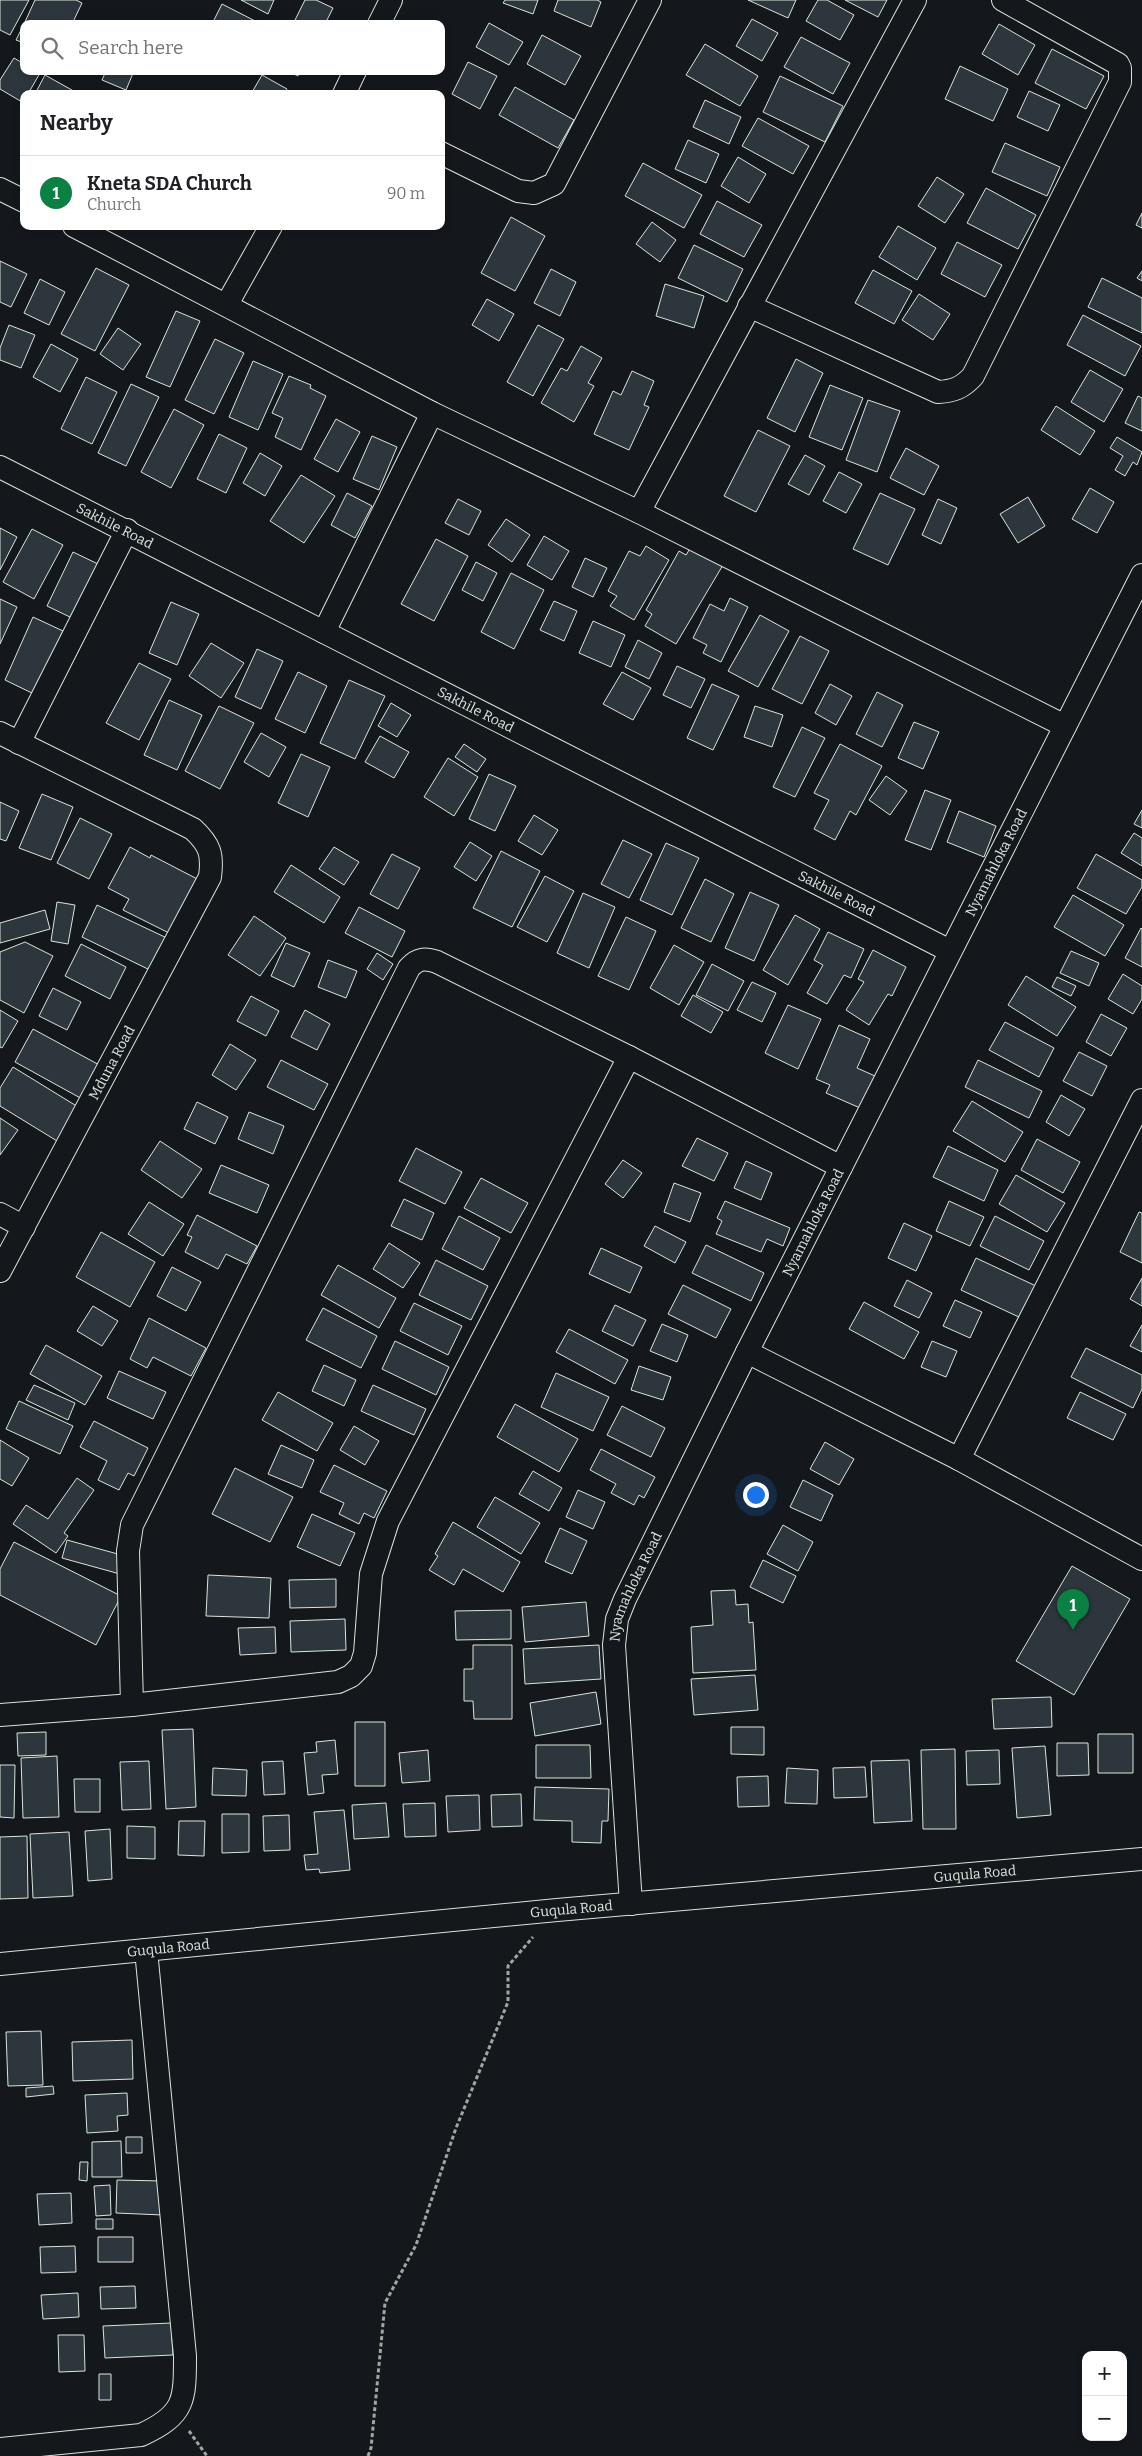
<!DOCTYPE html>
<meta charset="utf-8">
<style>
:root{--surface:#fff;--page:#f6f6f6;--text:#202124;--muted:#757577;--line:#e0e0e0;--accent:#0b8043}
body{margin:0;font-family:Bitter,serif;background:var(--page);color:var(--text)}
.controls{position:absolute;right:15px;bottom:15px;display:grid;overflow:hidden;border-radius:10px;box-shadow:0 2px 8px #0003}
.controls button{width:45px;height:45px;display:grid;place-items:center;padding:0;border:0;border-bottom:1px solid var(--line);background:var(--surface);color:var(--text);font:25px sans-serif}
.you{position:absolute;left:755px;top:1494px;width:18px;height:18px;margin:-12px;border:4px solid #fff;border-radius:50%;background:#1a73e8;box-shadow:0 0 0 8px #1a73e833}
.badge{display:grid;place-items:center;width:32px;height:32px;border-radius:50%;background:var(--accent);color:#fff;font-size:16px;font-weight:700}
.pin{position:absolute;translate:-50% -41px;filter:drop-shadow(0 1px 2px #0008)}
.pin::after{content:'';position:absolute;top:26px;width:18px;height:15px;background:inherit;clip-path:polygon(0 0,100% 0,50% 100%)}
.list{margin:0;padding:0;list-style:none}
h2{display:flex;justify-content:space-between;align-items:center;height:65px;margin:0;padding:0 20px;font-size:21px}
h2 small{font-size:16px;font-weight:400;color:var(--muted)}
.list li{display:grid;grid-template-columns:32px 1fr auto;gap:15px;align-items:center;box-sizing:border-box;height:75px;padding:0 20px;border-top:1px solid var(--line)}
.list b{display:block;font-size:19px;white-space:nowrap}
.list p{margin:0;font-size:16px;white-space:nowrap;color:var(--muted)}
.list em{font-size:16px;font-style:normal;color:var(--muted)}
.icon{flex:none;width:28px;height:28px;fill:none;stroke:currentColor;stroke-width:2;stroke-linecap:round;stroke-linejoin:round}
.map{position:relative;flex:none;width:1142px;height:2456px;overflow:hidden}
.search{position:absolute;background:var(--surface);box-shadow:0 2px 8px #0003;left:20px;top:20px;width:425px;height:55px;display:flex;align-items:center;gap:12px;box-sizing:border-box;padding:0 18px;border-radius:10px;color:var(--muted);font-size:19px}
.panel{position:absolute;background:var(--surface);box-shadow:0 2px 8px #0003;left:20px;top:90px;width:425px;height:140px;border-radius:10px}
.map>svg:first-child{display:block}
</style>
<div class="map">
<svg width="1142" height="2456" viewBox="0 0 1142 2456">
<rect width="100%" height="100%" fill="#14181c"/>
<!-- building -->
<path fill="#2c363c" stroke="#d8e6dc" d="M0,0H29L10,35L0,30Z
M35,0H76L82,3L72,24H24Z
M241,0H274L268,14Z
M305,0H316L333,8L325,24L294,22Z
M505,0H538L533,14L503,3Z
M558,0H597L601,2L591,27L554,11Z
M748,0H796L788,18Z
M818,0H827L854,15L840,40L806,21Z
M845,0H887L878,17Z
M222,4L261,24H212Z
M752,19L778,33L762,61L736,46Z
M489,23L523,42L509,65L476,47Z
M24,24V43L16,40Z
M999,24L1035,45L1018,75L982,54Z
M542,35L581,56L565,85L527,64Z
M801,37L850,63L833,94L784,67Z
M705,44L758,76L740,106L686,75Z
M1052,49L1104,76L1086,109L1035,83Z
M14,58L24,64V71L40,73L28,94H24L22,102L0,89V80Z
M468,62L497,76L480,109L452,94Z
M960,66L1008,89L993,121L945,99Z
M106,71H134L126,90L102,80Z
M287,71H300L298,76Z
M45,75L79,94H35Z
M262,75L287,89L285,94H251Z
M780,76L843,106L825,142L763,112Z
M515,87L574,120L558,148L499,115Z
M1029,91L1060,105L1048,131L1017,117Z
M705,100L741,117L729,144L693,127Z
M758,118L809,146L793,174L742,146Z
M688,140L719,154L706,183L675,169Z
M1005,143L1060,167L1047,196L992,172Z
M738,157L766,174L749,203L721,186Z
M643,163L702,195L684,228L625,196Z
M937,177L964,194L945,223L918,206Z
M986,188L1036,215L1018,249L967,223Z
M717,201L762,225L744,257L700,234Z
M1142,213V228L1136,225Z
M511,217L545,236L515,291L481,273Z
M652,222L676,240L660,262L636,244Z
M898,226L936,248L917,280L879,257Z
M957,242L1002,265L985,297L941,274Z
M694,245L743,269L727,302L678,278Z
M0,261L27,274L11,307L0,302Z
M96,268L129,285L95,351L61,334Z
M551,269L576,282L560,316L534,303Z
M873,270L912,291L894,324L855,303Z
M1142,271V281L1137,278Z
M1102,278L1142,298V333L1088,307Z
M40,279L65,292L49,325L24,313Z
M665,284L704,296L694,328L656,316Z
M919,294L950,314L933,340L902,320Z
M487,299L514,314L499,341L472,325Z
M176,311L200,321L170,387L146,377Z
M1083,315L1141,346L1125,376L1067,345Z
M9,325L35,335L21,368L0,360V348Z
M538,325L564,339L533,396L507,382Z
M118,328L141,344L123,370L100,354Z
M215,339L244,353L214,414L185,400Z
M51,344L78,359L60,392L33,377Z
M581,346L602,358L588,383L594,386L574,422L541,403L561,368L567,371Z
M796,359L823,373L795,432L767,418Z
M253,361L283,374L258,430L229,417Z
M1090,370L1123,389L1104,422L1071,402Z
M632,371L654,381L644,405L649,407L629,450L594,434L613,391L621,395Z
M289,376L311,385L310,388L326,396L301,450L275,437L283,418L272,413Z
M86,377L117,392L92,444L61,429Z
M131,384L159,397L126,466L98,453Z
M830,385L863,398L842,450L809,437Z
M1138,396L1142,398V431L1125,423Z
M868,400L900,411L877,472L846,460Z
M1056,406L1095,431L1080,455L1041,430Z
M174,409L204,425L171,488L141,472Z
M336,419L360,432L338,472L314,459Z
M758,430L790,446L756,512L724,496Z
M219,434L247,448L226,493L197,479Z
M372,436L397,447L379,490L353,479Z
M1117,437L1142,452L1137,465L1133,462L1125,476L1115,470L1123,456L1110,448Z
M906,448L939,466L924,495L890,478Z
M260,453L282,466L265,496L243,483Z
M805,455L825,466L809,495L788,484Z
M839,472L862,484L846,513L823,501Z
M301,475L335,496L304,543L270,521Z
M1090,488L1114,502L1097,533L1072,519Z
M347,493L372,506L355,538L331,525Z
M880,493L915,509L888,565L853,549Z
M1028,497L1045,526L1018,543L1000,514Z
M458,499L481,511L469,535L445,523Z
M938,499L957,508L941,544L922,535Z
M506,519L530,535L512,562L488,545Z
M0,528L17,537L0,570Z
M32,529L63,545L34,599L3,582Z
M544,536L569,551L552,580L527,565Z
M436,539L468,556L434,621L401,604Z
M646,546L669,560L634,620L610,606L617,596L608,591L629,551L640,556Z
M691,547L723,565L676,644L645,626L652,614L646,610L679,551L686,555Z
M73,552L98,564L72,618L47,606Z
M585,558L607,568L593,597L572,587Z
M476,562L497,573L483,601L462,590Z
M511,573L544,590L514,649L481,632Z
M730,598L748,607L721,662L703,653L707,645L693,638L710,604L724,611Z
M0,599L17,607L0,644Z
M554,601L577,611L564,641L540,630Z
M171,602L199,614L177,665L149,653Z
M760,615L789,631L758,687L728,671Z
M33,617L63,631L34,694L5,680Z
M593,621L625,635L611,667L579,653Z
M800,636L829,651L802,704L772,689Z
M638,640L662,653L649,679L625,667Z
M211,643L244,663L221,698L189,676Z
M257,649L283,661L261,709L235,697Z
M139,663L171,679L139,740L106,723Z
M677,666L705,679L691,708L663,695Z
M298,672L327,686L305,733L275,719Z
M622,672L651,688L633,720L603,704Z
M349,680L385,696L355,759L320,743Z
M712,684L739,696L713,750L687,738Z
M830,684L852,696L836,725L815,713Z
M877,692L903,705L882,747L856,734Z
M169,700L202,715L177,770L144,755Z
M391,703L411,715L397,737L378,726Z
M219,706L254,723L220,789L185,771Z
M755,706L783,715L772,747L744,737Z
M914,722L939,732L923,769L898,758Z
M802,727L825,738L795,797L773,787Z
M261,733L286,747L269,777L244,762Z
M380,736L409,752L394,778L365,762Z
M464,744L486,759L477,772L455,757Z
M840,744L882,766L856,815L850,811L835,840L814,829L829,800L814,793Z
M301,754L330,767L308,817L278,803Z
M448,758L478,777L454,816L424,797Z
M489,774L516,786L495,831L469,819Z
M886,776L907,791L890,815L869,800Z
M925,790L951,800L931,850L905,840Z
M42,794L73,807L51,860L19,848Z
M0,802L19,811L6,841L0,839Z
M1142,810V828L1134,824Z
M959,811L996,826L984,857L947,842Z
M534,815L558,830L542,855L518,841Z
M80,818L112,834L89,879L57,863Z
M1134,833L1142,838V866L1121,853Z
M623,840L652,854L629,898L601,884Z
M470,842L492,856L476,881L454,867Z
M666,843L699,858L672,915L640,900Z
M130,847L150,858L151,855L203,882L175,936L123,910L129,899L108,888Z
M334,847L359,862L344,885L319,869Z
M501,851L540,871L512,927L473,908Z
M392,854L420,868L398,909L370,894Z
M1096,854L1142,880V887L1126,914L1077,888Z
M291,865L340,897L324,923L274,892Z
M545,876L574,891L547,942L517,927Z
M705,879L734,894L711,942L681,928Z
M750,892L779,905L754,961L725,948Z
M583,893L615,907L589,968L557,953Z
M1073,895L1124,925L1105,956L1054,927Z
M57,902L75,905L68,944L51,941Z
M97,905L169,939L154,972L82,937Z
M359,907L405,931L392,957L345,933Z
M45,910L50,929L0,943V923Z
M795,915L820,929L788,985L763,970Z
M254,916L286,938L260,976L228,955Z
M626,917L656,931L629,990L598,976Z
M1141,928L1142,929V967L1125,958Z
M828,932L864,949L851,978L844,975L827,1004L807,993L823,965L814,960Z
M25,942L53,956L24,1013L0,1000V952Z
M286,943L310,953L294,987L271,976Z
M81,944L126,967L110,999L65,976Z
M674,945L704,962L679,1005L650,988Z
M873,950L906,967L892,996L888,994L869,1025L846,1010L864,982L858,979Z
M1071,951L1099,963L1089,986L1060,973Z
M377,953L393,964L383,980L367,969Z
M328,960L357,971L346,998L318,987Z
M712,964L744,981L728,1011L696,995Z
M1123,974L1142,986V999L1133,1014L1108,999Z
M1026,976L1076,1007L1057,1036L1008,1005Z
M1057,977L1076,986L1071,996L1052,987Z
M752,982L776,993L762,1022L737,1010Z
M53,988L81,1002L67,1030L39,1016Z
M693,995L723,1012L711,1033L681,1016Z
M251,996L279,1011L266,1036L237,1021Z
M788,1005L821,1019L798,1069L765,1053Z
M0,1010L18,1021L2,1048L0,1047Z
M305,1010L330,1024L317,1050L291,1037Z
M1101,1014L1127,1028L1111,1056L1086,1042Z
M1005,1022L1054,1048L1039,1077L989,1050Z
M839,1025L870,1039L857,1068L875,1076L860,1108L826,1093L830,1085L816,1079Z
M33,1029L103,1067L84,1100L15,1062Z
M230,1044L256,1060L236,1090L212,1075Z
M1079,1052L1107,1066L1092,1096L1063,1081Z
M281,1060L328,1084L314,1110L267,1087Z
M978,1060L1042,1091L1029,1118L965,1087Z
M13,1067L83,1110L62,1144L0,1106V1088Z
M1061,1095L1085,1109L1069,1136L1046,1122Z
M972,1101L1023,1132L1005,1162L953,1131Z
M197,1102L228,1117L215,1144L184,1129Z
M249,1112L284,1126L273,1154L238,1139Z
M0,1118L18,1130L0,1155Z
M697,1138L728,1153L714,1181L682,1166Z
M1037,1139L1080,1162L1063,1193L1021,1170Z
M160,1141L202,1169L182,1198L141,1170Z
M948,1146L998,1170L984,1201L933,1177Z
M416,1148L462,1172L445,1204L399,1181Z
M623,1160L642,1173L623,1198L605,1184Z
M746,1161L772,1173L761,1200L734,1188Z
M221,1165L269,1185L257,1213L209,1193Z
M1016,1175L1065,1203L1047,1232L999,1204Z
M481,1178L528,1203L511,1233L464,1208Z
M674,1183L701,1193L690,1222L664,1212Z
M404,1199L434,1213L422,1240L391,1226Z
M725,1201L790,1228L783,1246L767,1239L761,1252L716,1234L722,1221L717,1218Z
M949,1201L984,1217L970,1246L936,1231Z
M149,1202L184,1224L163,1256L128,1234Z
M1139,1212L1142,1213V1263L1120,1252Z
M197,1215L257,1246L247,1264L226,1254L218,1269L185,1252L192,1237L187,1235Z
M459,1216L500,1238L483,1270L442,1249Z
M995,1216L1044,1241L1029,1270L980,1246Z
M904,1223L932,1236L916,1271L888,1258Z
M655,1226L686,1242L675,1263L644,1246Z
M101,1232L155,1262L130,1307L76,1277Z
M389,1243L420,1263L403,1288L373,1269Z
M706,1245L764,1273L751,1301L692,1273Z
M601,1248L642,1267L630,1293L589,1274Z
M976,1258L1036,1286L1021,1318L961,1290Z
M436,1260L488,1286L471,1320L419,1295Z
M338,1265L396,1298L379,1328L321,1295Z
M172,1267L201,1282L186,1311L157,1296Z
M1142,1278V1306L1130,1299Z
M907,1280L932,1293L919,1318L894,1306Z
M683,1285L731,1309L716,1338L668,1314Z
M955,1300L982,1312L970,1338L943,1326Z
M864,1302L919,1332L904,1359L849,1329Z
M414,1303L462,1326L448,1355L400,1331Z
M615,1305L646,1320L633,1346L602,1331Z
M93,1306L118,1321L102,1346L77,1331Z
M323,1308L377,1336L361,1368L306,1340Z
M149,1318L206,1348L191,1376L153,1357L147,1368L130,1359Z
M662,1324L688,1335L677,1362L650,1351Z
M1142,1325V1352L1130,1346Z
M569,1329L628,1360L615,1384L556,1352Z
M395,1341L449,1367L436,1395L382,1369Z
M932,1341L957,1351L946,1377L921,1367Z
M46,1345L102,1376L85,1405L30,1374Z
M1086,1348L1142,1375V1389L1133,1408L1071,1377Z
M324,1365L356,1380L344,1406L312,1391Z
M639,1366L671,1377L663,1400L631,1390Z
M119,1371L166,1392L153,1419L107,1398Z
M556,1373L609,1397L593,1431L541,1407Z
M34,1385L75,1403L68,1420L26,1400Z
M373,1385L426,1409L414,1435L361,1411Z
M278,1392L333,1423L317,1451L262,1420Z
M1080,1392L1126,1414L1113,1440L1067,1418Z
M19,1401L73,1426L60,1454L6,1429Z
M515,1404L578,1439L559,1472L497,1437Z
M622,1406L665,1428L651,1457L607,1435Z
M94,1421L148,1448L134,1476L128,1473L119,1490L98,1480L107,1461L80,1447Z
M354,1426L379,1441L365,1465L340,1450Z
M0,1440L29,1458L12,1486L0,1479Z
M825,1442L854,1459L839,1485L810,1469Z
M281,1445L314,1460L302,1488L268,1474Z
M601,1449L655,1477L644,1498L639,1495L634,1505L611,1493L616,1484L590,1470Z
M334,1465L387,1491L374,1518L364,1513L359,1524L339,1514L344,1503L320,1492Z
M235,1468L293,1497L270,1542L212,1514Z
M533,1471L562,1488L549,1511L519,1494Z
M77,1478L94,1490L64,1533L68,1536L56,1553L13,1524L26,1505L48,1519Z
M803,1480L833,1495L821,1521L790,1507Z
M578,1490L605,1502L593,1529L566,1517Z
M495,1497L540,1523L521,1554L477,1527Z
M312,1514L355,1533L340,1566L297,1547Z
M453,1522L520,1562L503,1592L463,1569L454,1585L429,1570L438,1556L435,1554Z
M783,1525L813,1542L798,1571L767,1554Z
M560,1528L587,1541L572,1574L545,1562Z
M67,1540L125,1556L120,1574L62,1558Z
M14,1542L121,1596L96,1645L0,1595V1569Z
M763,1560L796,1576L783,1603L750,1587Z
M1072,1566L1130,1599L1074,1695L1016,1661Z
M208,1575L271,1578L269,1618L206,1616Z
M336,1579V1607L290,1608L289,1580Z
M735,1590L736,1605L748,1604L749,1623L753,1622L756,1670L693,1673L691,1627L713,1625L711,1591Z
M586,1602L589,1636L525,1642L522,1607Z
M511,1610V1639L456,1640L455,1611Z
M345,1619L346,1650L291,1652L290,1621Z
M275,1627L276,1653L240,1655L238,1628Z
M473,1645H512V1719H474L473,1701H464V1669H473Z
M599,1645L601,1679L525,1684L523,1649Z
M755,1675L758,1710L694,1715L691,1679Z
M596,1692L601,1724L535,1736L530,1703Z
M1051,1697L1052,1727L994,1729L992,1699Z
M355,1722H385V1786H355Z
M731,1727H764V1755L731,1754Z
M193,1729L196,1807L166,1809L162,1730Z
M46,1732V1755L18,1756L17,1733Z
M1098,1734H1133V1773H1098Z
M335,1740L338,1774L322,1775L324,1793L308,1795L304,1753L317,1752L316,1742Z
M1057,1743H1088L1089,1775L1057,1776Z
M536,1745H590L591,1778H536Z
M1045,1746L1051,1815L1017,1818L1012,1748Z
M955,1749L956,1829H923L921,1750Z
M428,1750L430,1781L402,1783L399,1753Z
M999,1750L1000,1784L967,1785L966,1751Z
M57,1756L59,1817L23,1818L21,1758Z
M909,1760L912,1821L874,1823L871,1761Z
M149,1761L151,1809L122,1810L120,1762Z
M283,1761L285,1794L264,1795L262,1762Z
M0,1765H15L14,1818L0,1817Z
M865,1767L867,1797L834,1798L833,1768Z
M213,1768L247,1770L246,1796L212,1795Z
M787,1768L818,1770L817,1804L785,1803Z
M768,1776L769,1806L738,1807L737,1777Z
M74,1779H100V1812H75Z
M535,1787L609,1789L608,1821H602L601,1843L572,1842V1821L534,1820Z
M521,1794L522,1826L492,1827L491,1795Z
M479,1795L480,1830L448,1832L446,1796Z
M386,1803L389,1837L354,1839L352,1805Z
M435,1803L436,1836L405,1837L403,1804Z
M344,1810L350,1870L320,1873L319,1869L306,1870L304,1855L318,1854L314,1812Z
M222,1814H249V1852L222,1853Z
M289,1815L290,1850L264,1851L263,1816Z
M179,1821H205L204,1856L178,1855Z
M127,1826L155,1827V1859L127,1858Z
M110,1829L112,1879L88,1881L85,1831Z
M69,1832L73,1896L33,1898L30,1834Z
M27,1836L28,1898L0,1899V1837Z
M41,2031L43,2085L8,2086L6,2032Z
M132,2040L133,2079L73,2081L72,2042Z
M53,2086L54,2094L26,2097V2088Z
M127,2093L128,2115L117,2116L118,2131L87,2133L85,2095Z
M126,2137H142V2153H126Z
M121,2141L122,2177H92V2142Z
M80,2162H88L87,2181L79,2180Z
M117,2180L163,2181V2215L116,2213Z
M110,2185L111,2215L96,2216L94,2186Z
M71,2193L72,2223L39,2225L37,2194Z
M96,2219H113V2229H96Z
M98,2237H133V2262H98Z
M75,2246L76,2272L41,2273L40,2247Z
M135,2286L136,2308L101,2309L100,2287Z
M78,2293L79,2317L43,2319L41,2295Z
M171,2323L173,2355L105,2358L103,2326Z
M58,2335H84L85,2371L59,2372Z
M99,2374H111V2400H99Z"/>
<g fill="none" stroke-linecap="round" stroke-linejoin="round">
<defs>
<g id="minor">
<path d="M379,24L391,0"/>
<path d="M344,94L355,71"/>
<path d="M441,153L518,191L534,193L554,184L650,0"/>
<path d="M0,189L24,201"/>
<path d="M74,226L432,413L639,512L1065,726"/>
<path d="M227,304L271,226"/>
<path d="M749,306L938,392C954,391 962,388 973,376L1120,82V68L1118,64L1003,0"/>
<path id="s1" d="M0,467L950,951"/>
<path d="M639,512L915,0"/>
<path d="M324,632L432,413"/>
<path d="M0,733L193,829C210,845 213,854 210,877L0,1271"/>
<path d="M19,743L127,530"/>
<path d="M0,1214L24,1227"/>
<path d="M747,1352L959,1459L1142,1559"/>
<path d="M959,1459L1142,1100"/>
<path d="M132,1705L128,1551L132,1525L409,968C418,958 425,958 437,962L629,1057L841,1167"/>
<path d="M0,1715L132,1705L338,1682L351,1676L361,1666L365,1653L371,1574L388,1521L629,1057"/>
<path id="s2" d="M631,1904L614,1645L617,1619L625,1599L747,1352L1142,575"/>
<path id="s3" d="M0,1964L557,1910L1142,1859"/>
<path d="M0,2449L141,2435C185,2415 185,2400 185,2356L146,1950"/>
</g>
</defs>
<!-- minor casing -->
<use href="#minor" stroke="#d8e6dc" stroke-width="24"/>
<!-- path -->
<path stroke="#9da8a2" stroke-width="3" stroke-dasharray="4 2.5" stroke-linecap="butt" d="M189,2431L207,2456
M368,2456L371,2448L385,2303L416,2245L456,2128L508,2002V1966L533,1937"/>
<!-- minor -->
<use href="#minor" stroke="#14181c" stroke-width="22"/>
</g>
<g text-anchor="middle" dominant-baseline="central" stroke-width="4" stroke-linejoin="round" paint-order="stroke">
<!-- street labels -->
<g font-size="14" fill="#d8e6dc" stroke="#14181c">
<text stroke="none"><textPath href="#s1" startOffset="129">Sakhile Road</textPath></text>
<text stroke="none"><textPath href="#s1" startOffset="534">Sakhile Road</textPath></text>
<text stroke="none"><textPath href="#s2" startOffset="1132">Nyamahloka Road</textPath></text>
<text stroke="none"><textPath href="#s1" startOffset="939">Sakhile Road</textPath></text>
<text transform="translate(112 1063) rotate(-62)">Mduna Road</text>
<text stroke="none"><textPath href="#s2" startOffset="728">Nyamahloka Road</textPath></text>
<text stroke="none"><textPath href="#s2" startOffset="322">Nyamahloka Road</textPath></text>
<text stroke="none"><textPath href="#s3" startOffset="979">Guqula Road</textPath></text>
<text stroke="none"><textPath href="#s3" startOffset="574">Guqula Road</textPath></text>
<text stroke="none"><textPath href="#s3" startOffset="169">Guqula Road</textPath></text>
</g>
</g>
</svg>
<div class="controls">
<button>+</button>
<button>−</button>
</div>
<div class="you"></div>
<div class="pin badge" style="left:1073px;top:1630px">1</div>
<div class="search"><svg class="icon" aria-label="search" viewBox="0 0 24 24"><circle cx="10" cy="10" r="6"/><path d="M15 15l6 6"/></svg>Search here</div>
<section class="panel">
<h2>Nearby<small></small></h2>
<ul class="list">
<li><span class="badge">1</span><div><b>Kneta SDA Church</b><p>Church</p></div><em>90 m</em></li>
</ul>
</section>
</div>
